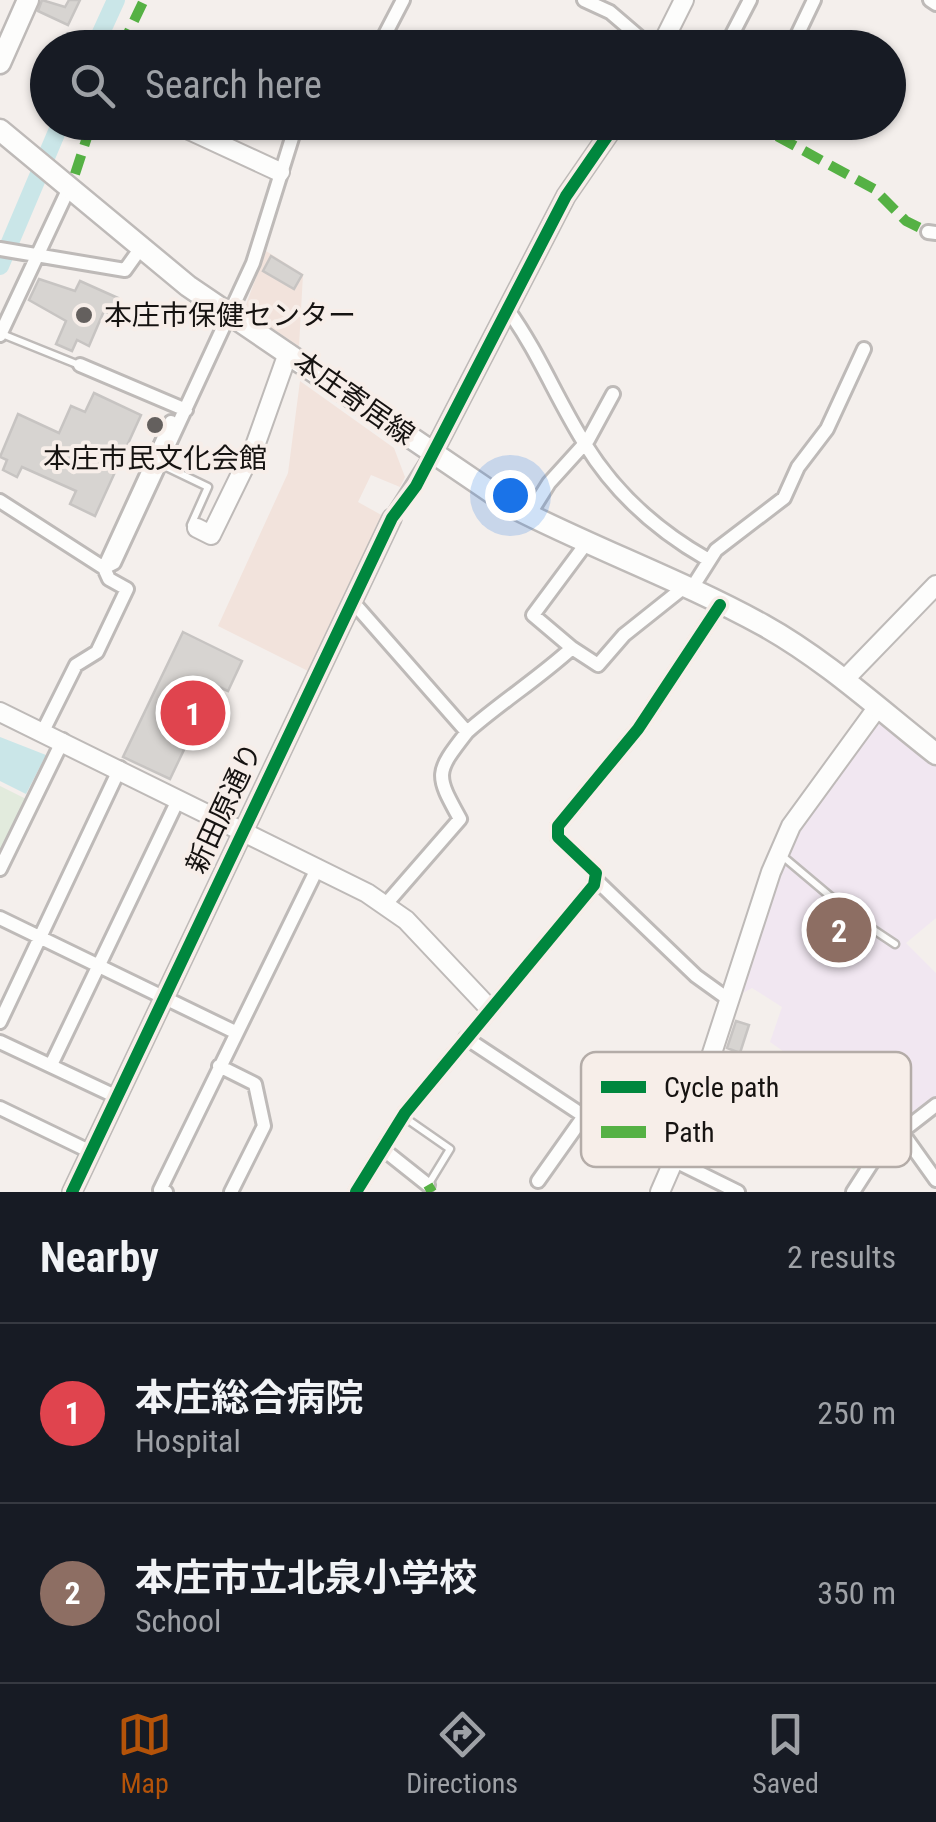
<!DOCTYPE html>
<meta charset="utf-8">
<style>
:root{--surface:#171b24;--page:#242831;--text:#f1f3f6;--muted:#9ea1a6;--line:#363941;--accent:#b45309}
body{margin:0;font-family:"Roboto Condensed","Noto Sans JP",sans-serif;background:var(--page);color:var(--text)}
.you{position:absolute;left:510px;top:495px;width:35px;height:35px;margin:-25px;border:8px solid #fff;border-radius:50%;background:#1a73e8;box-shadow:0 0 0 15px #1a73e833}
.badge{display:grid;place-items:center;width:65px;height:65px;border-radius:50%;background:var(--accent);color:#fff;font-size:32px;font-weight:700}
.pin{position:absolute;translate:-50% -50%;border:5px solid #fff;box-shadow:0 2px 10px #0006}
.list{margin:0;padding:0;list-style:none}
h2{display:flex;justify-content:space-between;align-items:center;height:130px;margin:0;padding:0 40px;font-size:42px}
h2 small{font-size:32px;font-weight:400;color:var(--muted)}
.list li{display:grid;grid-template-columns:65px 1fr auto;gap:30px;align-items:center;box-sizing:border-box;height:180px;padding:0 40px;border-top:2px solid var(--line)}
.list b{display:block;font-size:38px;white-space:nowrap}
.list p{margin:0;font-size:32px;white-space:nowrap;color:var(--muted)}
.list em{font-size:32px;font-style:normal;color:var(--muted)}
.icon{flex:none;width:55px;height:55px;fill:none;stroke:currentColor;stroke-width:2;stroke-linecap:round;stroke-linejoin:round}
.map{position:relative;flex:none;width:936px;height:1192px;overflow:hidden}
.search{position:absolute;background:var(--surface);box-shadow:0 2px 8px #0004;left:30px;right:30px;top:30px;height:110px;display:flex;align-items:center;gap:25px;box-sizing:border-box;padding:0 35px;border-radius:55px;color:var(--muted);font-size:38px}
.sheet{height:490px;background:var(--surface)}
nav{display:flex;justify-content:space-around;align-items:center;box-sizing:border-box;height:140px;border-top:2px solid var(--line);background:var(--surface);font-size:28px;color:var(--muted)}
nav a{display:grid;justify-items:center;gap:5px}
nav .on{color:var(--accent)}
.map>svg:first-child{display:block}
</style>
<div class="map">
<svg width="936" height="1192" viewBox="0 0 936 1192">
<rect width="100%" height="100%" fill="#f4efec"/>
<!-- commercial -->
<path fill="#f2e3dc" d="M266,251L303,274L299,346L244,310Z
M300,381L394,448L405,477L400,487L371,475L358,502L385,517L310,672L218,626L288,473Z"/>
<!-- education -->
<path fill="#f1e7f1" d="M878,721L936,766V918L906,943L936,973V1096L896,1130L770,1042L782,1007L752,988L735,997L795,830Z"/>
<!-- green -->
<path fill="#e2ebdd" d="M0,786L26,799L0,853Z
M821,1082L884,1126L854,1170L790,1127Z"/>
<!-- water -->
<path fill="#cae6e8" d="M0,737L46,755L26,794L0,781Z"/>
<g fill="none" stroke-linecap="round" stroke-linejoin="round">
<!-- river -->
<path stroke="#cae6e8" stroke-width="18" d="M94,48L116,0
M0,266L61,122"/>
</g>
<!-- building -->
<path fill="#d7d4d1" stroke="#c7c4c2" stroke-width="2.5" d="M42,0L65,7L69,0H80L68,25L38,11Z
M271,256L302,275L294,289L263,271Z
M39,279L75,291L80,281L118,298L111,314L104,311L89,346L77,340L72,351L56,344L66,321L29,300Z
M94,393L141,415L95,516L70,504L76,491L22,467L17,477L3,470L7,460L0,457L18,414L59,433L71,406L85,412Z
M183,632L242,661L228,691L215,685L170,779L123,757Z
M736,1021L749,1025L740,1053L727,1048Z"/>
<g fill="none" stroke-linecap="round" stroke-linejoin="round">
<defs>
<path id="lane" d="M298,48L306,42L321,48
M2,334L79,365
M158,463L208,487L191,525
M780,854L856,918L895,944
M404,1117L450,1149L428,1185"/>
<path id="street" d="M584,0L610,12L652,48
M930,0L936,4
M378,48L403,0
M725,48L750,0
M791,48L814,0
M928,232L936,233
M0,249L125,270L135,256
M508,310C539,353 557,400 585,444C615,493 658,531 707,559
M0,335L69,188
M80,365L186,410
M0,501L104,568L109,579L127,589L97,652L76,665L43,731
M529,515L549,483L588,440L613,394
M392,518L433,453
M104,568L114,563L253,263L297,122
M104,568L171,422
M690,591L716,550L784,498L798,467L827,429L864,349
M352,601L467,732C435,773 435,774 460,819L386,904
M572,648L598,665L624,635L683,588
M467,732C501,702 538,679 572,648L533,615L585,545
M0,869L63,740
M595,879L696,976L728,999
M0,918L235,1032
M0,1022L120,768
M466,1038L584,1116L738,1192
M0,1042L117,1097
M51,1065L178,800
M219,1066L255,1084L264,1126L231,1192
M0,1108L91,1152
M901,1131L936,1180
M384,1150L428,1185
M538,1181L584,1116
M166,1192L160,1190L318,867
M356,1192L405,1113L594,885L596,873L558,837V826L638,729L720,605
M853,1192L882,1147L936,1105"/>
<path id="secondary" d="M660,48L684,0
M172,122L280,172
M433,453L566,196L617,122
M197,528L211,535L256,443L288,353
M844,680L936,585
M0,712L367,893L406,920L489,1008
M72,1192L392,518
M660,1192L687,1130L771,872L791,826L877,708"/>
<path id="primary" d="M0,63L28,0
M0,130L188,286L513,507C595,549 683,581 763,625C826,660 880,710 936,754"/>
</defs>
<!-- lane casing -->
<use href="#lane" stroke="#bebab8" stroke-width="11"/>
<!-- street casing -->
<use href="#street" stroke="#bebab8" stroke-width="18"/>
<!-- secondary casing -->
<use href="#secondary" stroke="#bebab8" stroke-width="22"/>
<!-- primary casing -->
<use href="#primary" stroke="#bebab8" stroke-width="25"/>
<!-- lane -->
<use href="#lane" stroke="#fdfdfc" stroke-width="6"/>
<!-- street -->
<use href="#street" stroke="#fdfdfc" stroke-width="12"/>
<!-- secondary -->
<use href="#secondary" stroke="#fdfdfc" stroke-width="18"/>
<!-- primary -->
<use href="#primary" stroke="#fdfdfc" stroke-width="20"/>
<!-- quiet -->
<path stroke="#55b144" stroke-width="10" stroke-dasharray="20 10" stroke-linecap="butt" d="M121,48L144,0
M751,122L874,189L906,221L928,232
M75,174L92,122
M643,1066L695,1105
M428,1185L432,1192"/>
<defs>
<path id="cycleway" d="M72,1192L392,518L416,486L566,196L617,122
M356,1192L405,1113L594,885L596,873L558,837V826L638,729L720,605"/>
</defs>
<!-- cycleway casing -->
<use href="#cycleway" stroke="#f7eee9" stroke-width="19"/>
<!-- cycleway -->
<use href="#cycleway" stroke="#00873e" stroke-width="12"/>
</g>
<!-- markers -->
<g fill="#64605e" stroke="#f7eee9" stroke-width="4">
<circle cx="84" cy="315" r="10"/>
<circle cx="155" cy="425" r="10"/>
</g>
<g text-anchor="middle" dominant-baseline="central" stroke-width="8" stroke-linejoin="round" paint-order="stroke">
<!-- poi labels -->
<g font-size="28" fill="#161311" stroke="#f7eee9" text-anchor="start">
<text x="104" y="315">本庄市保健センター</text>
<text x="155" y="458" text-anchor="middle">本庄市民文化会館</text>
</g>
<!-- street labels -->
<g font-size="28" fill="#161311" stroke="#f7eee9">
<text transform="translate(354 398) rotate(35)">本庄寄居線</text>
<text transform="translate(224 808) rotate(-65)">新田原通り</text>
</g>
</g>
<!-- legend -->
<rect x="581" y="1052" width="330" height="115" rx="15" fill="#f7eee9" stroke="#b4aca8" stroke-width="2.5"/>
<rect x="601" y="1081" width="45" height="12" fill="#00873e"/>
<rect x="601" y="1126" width="45" height="12" fill="#55b144"/>
<g font-size="28" fill="#161311">
<text x="664" y="1097">Cycle path</text>
<text x="664" y="1142">Path</text>
</g>
</svg>
<div class="you"></div>
<div class="pin badge" style="left:193px;top:713px;background:#e0444e">1</div>
<div class="pin badge" style="left:839px;top:930px;background:#8d6e63">2</div>
<div class="search"><svg class="icon" aria-label="search" viewBox="0 0 24 24"><circle cx="10" cy="10" r="6"/><path d="M15 15l6 6"/></svg>Search here</div>
</div>
<section class="sheet">
<h2>Nearby<small>2 results</small></h2>
<ul class="list">
<li><span class="badge" style="background:#e0444e">1</span><div><b>本庄総合病院</b><p>Hospital</p></div><em>250 m</em></li>
<li><span class="badge" style="background:#8d6e63">2</span><div><b>本庄市立北泉小学校</b><p>School</p></div><em>350 m</em></li>
</ul>
</section>
<nav>
<a class="on"><svg class="icon" aria-label="map" viewBox="0 0 24 24"><path d="M3 6l6-2 6 2 6-2v14l-6 2-6-2-6 2zM9 4v14M15 6v14"/></svg>Map</a>
<a><svg class="icon" aria-label="directions" viewBox="0 0 24 24"><path d="M12 3l9 9-9 9-9-9zM9 14v-3h6M13 9l2 2-2 2"/></svg>Directions</a>
<a><svg class="icon" aria-label="saved" viewBox="0 0 24 24"><path d="M7 4h10v16l-5-4-5 4z"/></svg>Saved</a>
</nav>
